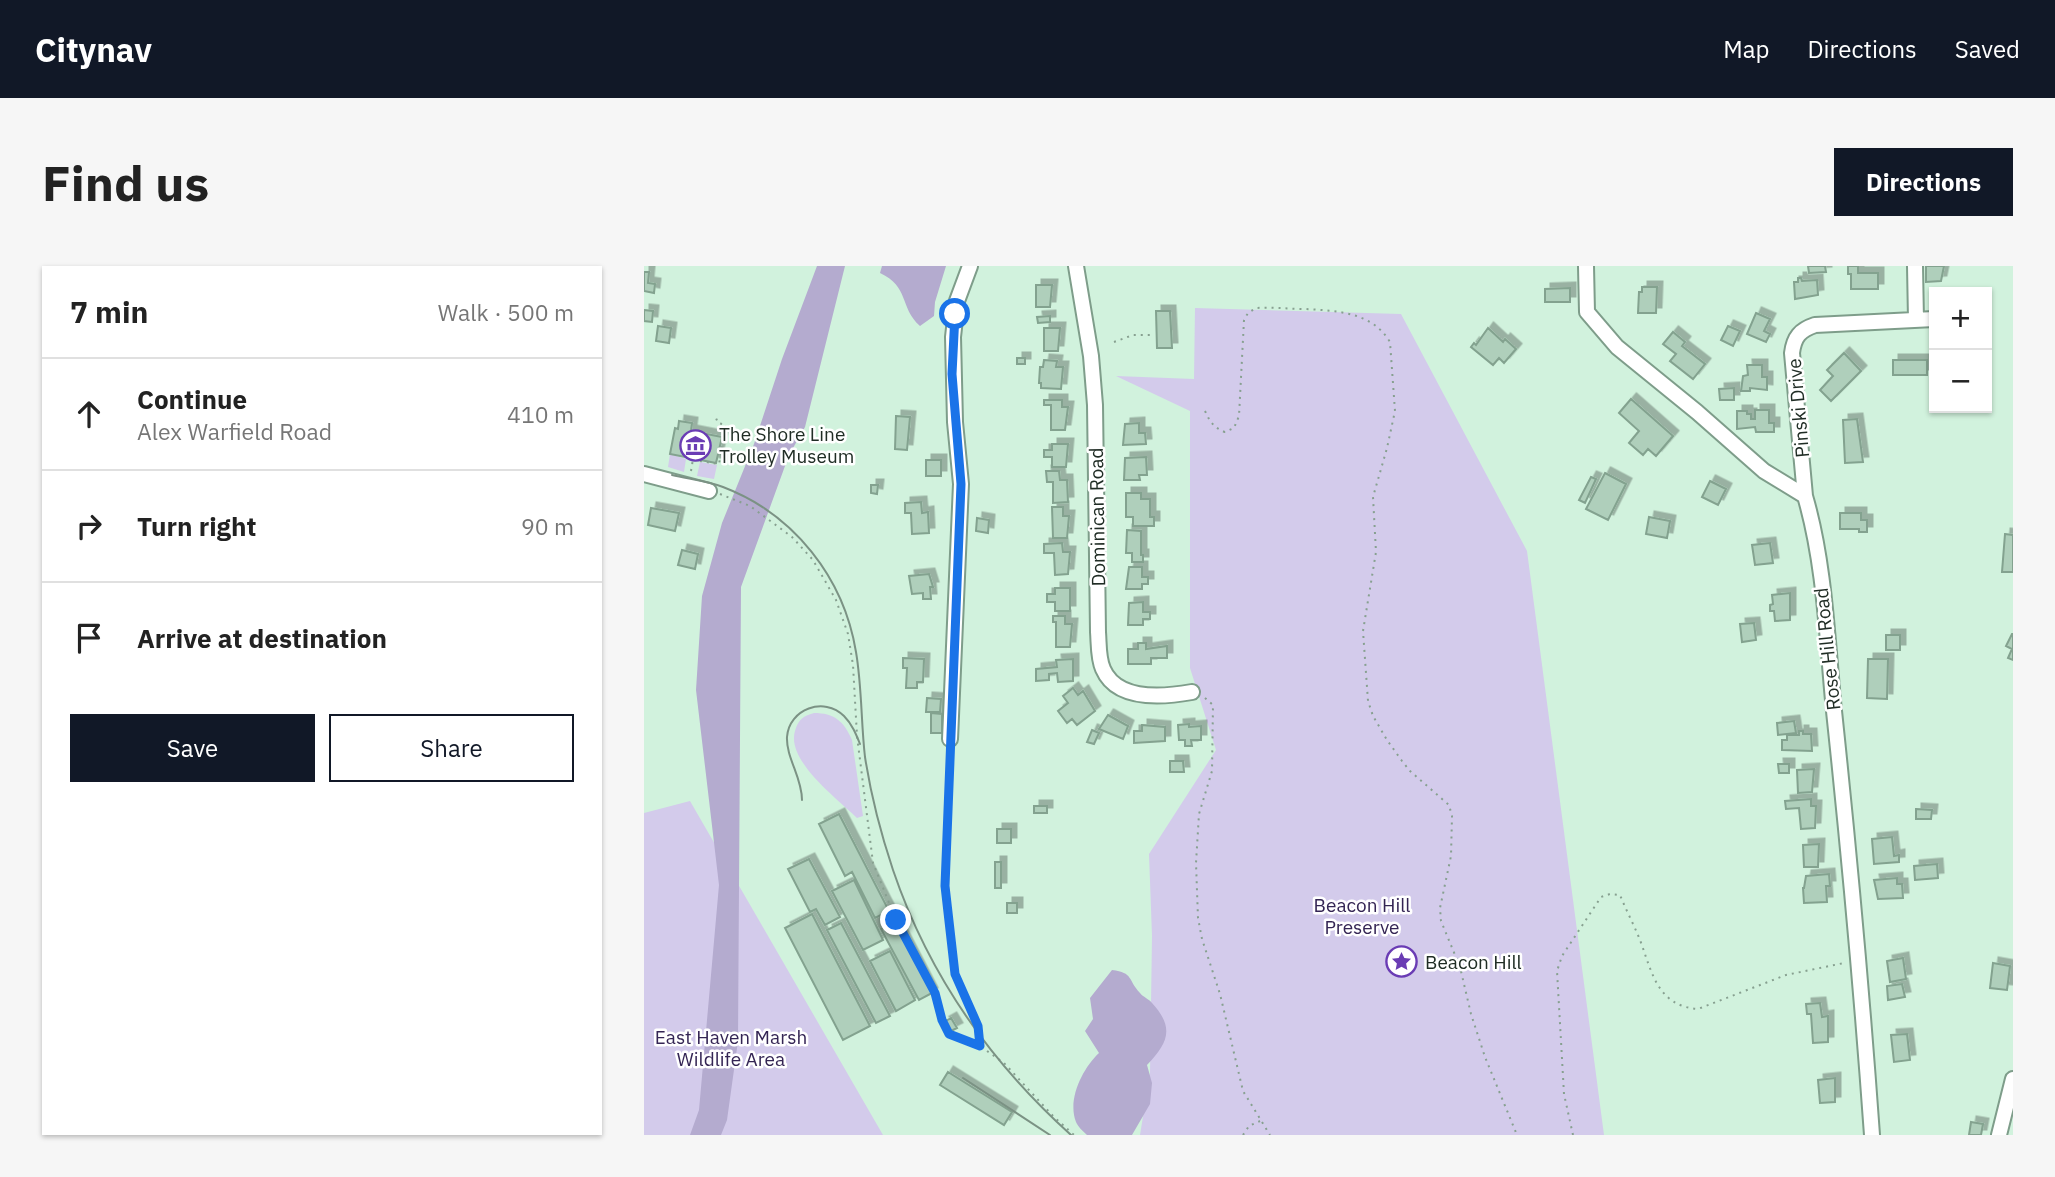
<!DOCTYPE html>
<meta charset="utf-8">
<style>
:root{--surface:#fff;--page:#f6f6f6;--text:#222;--muted:#767676;--line:#e0e0e0;--accent:#111827}
body{margin:0;font-family:"IBM Plex Sans",sans-serif;background:var(--page);color:var(--text)}
.controls{position:absolute;right:21px;top:21px;display:grid;overflow:hidden;border-radius:0px;box-shadow:0 2px 5px #0004}
.controls button{width:63px;height:63px;display:grid;place-items:center;padding:0;border:0;border-bottom:2px solid var(--line);background:var(--surface);color:var(--text);font:35px sans-serif}
.stop{position:absolute;width:21px;height:21px;margin:-16px;border:5px solid #1a73e8;border-radius:50%;background:#fff}
.stop.end{background:#1a73e8;border-color:#fff;box-shadow:0 2px 7px #0008}
.list{margin:0;padding:0;list-style:none}
h2{display:flex;justify-content:space-between;align-items:center;height:91px;margin:0;padding:0 28px;font-size:30px}
h2 small{font-size:23px;font-weight:400;color:var(--muted)}
.list li{display:grid;grid-template-columns:46px 1fr auto;gap:21px;align-items:center;box-sizing:border-box;height:112px;padding:0 28px;border-top:2px solid var(--line)}
.list b{display:block;font-size:26px;white-space:nowrap}
.list p{margin:0;font-size:23px;white-space:nowrap;color:var(--muted)}
.list em{font-size:23px;font-style:normal;color:var(--muted)}
.actions{display:flex;gap:14px;padding:21px 28px}
.actions a{flex:1;padding:16px 0;border:2px solid var(--accent);border-radius:0px;text-align:center;font-size:24px;color:var(--accent)}
.actions .main{background:var(--accent);color:#fff}
.icon{flex:none;width:38px;height:38px;fill:none;stroke:currentColor;stroke-width:2;stroke-linecap:round;stroke-linejoin:round}
.map{position:relative;flex:none;width:1369px;height:869px;overflow:hidden;border-radius:0px}
header{display:flex;align-items:center;gap:42px;box-sizing:border-box;height:98px;padding:0 35px;background:var(--accent);color:#fff}
header strong{font-size:33px}
nav{display:flex;gap:38px;margin-inline-start:auto;font-size:24px}
.intro{display:flex;align-items:center;justify-content:space-between;box-sizing:border-box;height:168px;padding:0 42px}
h1{margin:0;font-size:49px}
.button{padding:18px 32px;border-radius:0px;background:var(--accent);color:#fff;font-size:24px;font-weight:700}
main{display:flex;gap:42px;padding:0 42px}
aside{flex:1;background:var(--surface);border-radius:0px;box-shadow:0 2px 5px #0004}
.map>svg:first-child{display:block}
</style>
<header>
<strong>Citynav</strong>
<nav><a>Map</a><a>Directions</a><a>Saved</a></nav>
</header>
<div class="intro"><h1>Find us</h1><a class="button">Directions</a></div>
<main>
<aside>
<h2>7 min<small>Walk · 500 m</small></h2>
<ul class="list">
<li><svg class="icon" aria-label="ahead" viewBox="0 0 24 24"><path d="M12 20V5M6 11l6-6 6 6"/></svg><div><b>Continue</b><p>Alex Warfield Road</p></div><em>410 m</em></li>
<li><svg class="icon" aria-label="right" viewBox="0 0 24 24"><path d="M7 20v-9h11M14 6l5 5-5 5"/></svg><div><b>Turn right</b></div><em>90 m</em></li>
<li><svg class="icon" aria-label="arrive" viewBox="0 0 24 24"><path d="M6 21V4h12l-3 4 3 4H6"/></svg><div><b>Arrive at destination</b></div></li>
</ul>
<div class="actions"><a class="main">Save</a><a>Share</a></div>
</aside>
<div class="map">
<svg width="1369" height="869" viewBox="0 0 1369 869">
<defs>
<filter id="shadow"><feDropShadow dx="5.5" dy="-5.5" stdDeviation="0" flood-color="#0004"/></filter>
</defs>
<rect width="100%" height="100%" fill="#d1f2dd"/>
<!-- green -->
<path fill="#d3cbeb" d="M551,42L757,48L883,285L960,869H496L506,807L508,670L505,588L572,484L546,402V145L472,110L550,113Z
M26,188L42,193L40,206L24,201Z
M56,196L73,199L70,213L53,210Z
M170,447C190,447 200,455 208,474L219,550L213,552C194,533 142,495 151,465C154,454 159,450 170,447Z
M46,535L239,869H0V547Z"/>
<!-- water -->
<path fill="#b4abcf" d="M173,0H201L161,161L145,189L97,321L94,775L83,854L77,869H46L55,844L75,619L52,424L58,330L78,257L110,178L138,93Z
M238,0H302L291,36L290,50L276,60C255,41 266,21 236,7Z
M468,704C490,707 483,713 496,727C499,731 505,733 508,737C531,762 524,777 503,799L508,817L506,838L488,869H443C439,865 434,861 432,856C423,833 439,802 455,787L441,765L449,753L446,732Z"/>
<!-- building -->
<path fill="#afcfbb" stroke="#83a28f" stroke-width="2" filter="url(#shadow)" d="M1164,0H1181L1182,6L1165,7Z
M1204,0H1214V7H1234V23H1207V8H1204Z
M1282,0H1300L1297,15L1282,16Z
M0,6H5L4,17L11,18L10,27L0,25Z
M1154,12H1157L1158,15L1173,14L1174,29L1151,33L1150,16H1154Z
M392,19H408L406,41H392Z
M998,21H1013L1012,47H994L995,26H998Z
M926,22V36H901V23Z
M0,44L9,45L8,56L0,55Z
M512,45H526L528,82H513Z
M1112,47L1126,53L1120,65L1126,68L1122,76L1103,68Z
M406,50V56L394,57L393,51Z
M14,60L27,62L25,77L12,75Z
M1084,60L1096,65L1089,80L1077,74Z
M400,62H416L414,85H400Z
M844,62L859,76L861,73L872,83L860,97L855,92L849,99L827,81L830,77L832,79Z
M1029,66L1041,76L1038,80L1061,98L1049,113L1026,95L1032,88L1019,78Z
M1200,87L1217,105L1187,135L1176,124L1189,110L1183,104Z
M373,92H381V98H373Z
M400,94L413,95L412,101H419L417,123L397,122V117H395L396,101H399Z
M1249,94H1283V109H1249Z
M1103,99H1118V111H1123V124L1106,122V125H1097L1099,110L1104,109Z
M1090,122V134H1076L1075,123Z
M987,133L1029,170L1012,190L1004,183L999,189L985,177L995,165L975,147Z
M400,134H418V141H424L421,164H407V139H400Z
M1111,144H1125V157H1130V166H1112L1111,161L1093,163V145H1103V148H1107V153H1111Z
M252,150L266,151L263,184L251,183Z
M1213,153L1219,196L1201,197L1199,154Z
M35,155L48,157L47,165L78,171L72,197L26,188L31,162L34,163Z
M495,157V167H501L502,178L479,179L481,158Z
M408,178H424L422,201H408V191H400V184H408Z
M502,191L503,209H495L496,214H480L481,192Z
M282,194H297V210H282Z
M402,205H415L416,214H423L424,236L409,237V216H403Z
M961,207L982,218L964,254L942,243Z
M947,211L952,213L941,237L935,234Z
M1066,215L1082,223L1074,239L1058,231Z
M227,219H234L233,228L227,227Z
M482,227H497V233H506V251H510V260H489V251H482Z
M277,236L278,247L284,246L285,267L268,268L267,247H261V237Z
M408,241H419V250H425L423,272H409Z
M7,242L35,247L31,265L4,259Z
M1196,247H1217V254H1223V266H1215V263H1196Z
M1005,251L1026,255L1023,272L1002,268Z
M333,252L345,254L344,267L332,265Z
M483,264L497,265V289H499V296H488V287H482Z
M1361,268L1369,269V306H1358Z
M418,277L419,286H426L424,308L411,309L410,287H400V278Z
M1126,277L1129,297L1111,299L1108,279Z
M38,284L54,288L51,303L34,299Z
M485,301H498V311H504V318H498V323H482Z
M285,308L289,321H286L287,333H279V327L268,328L265,310Z
M411,322H426V345H411V336H403V328H411Z
M1146,327V354L1131,355L1130,345H1126V339L1129,338L1128,329Z
M499,336V346H506V353H499V359H484L485,337Z
M409,350H421V358H428L426,381H412V356H409Z
M1110,357L1112,374L1098,376L1096,358Z
M1368,368H1369V394L1364,392L1368,383L1362,380Z
M1242,369H1256V384H1242Z
M494,377H502V383L523,380V392H507V398H484V383H494Z
M259,392L280,393L279,416H273V422H262L263,402H259Z
M429,393V415L414,416L413,407L405,408V414L392,415V403L413,401L412,394Z
M1224,393H1244L1243,433L1223,432Z
M429,422L434,429L439,425L451,445L433,459L428,453L423,457L414,445L424,437L419,430Z
M283,432L297,433L296,446H282Z
M287,447L298,448V467H287Z
M464,449L484,460L479,473L455,463Z
M1150,455L1152,467L1134,469L1133,457Z
M545,458V461L557,460V474H547L548,480H541V474H535L534,459Z
M498,459L521,461V475L490,477V465H498Z
M448,464L455,467L450,478L443,476Z
M1155,465H1159V468H1167L1168,485L1138,484V474H1143V469H1155Z
M526,495H539L540,506H526Z
M1134,498H1145V507H1135Z
M1170,503L1168,526L1154,527L1153,504Z
M1167,533V540H1172L1171,562L1157,563L1155,542L1142,543L1141,535Z
M390,540H403V547H390Z
M1272,543L1288,544L1287,553H1272Z
M195,548L245,645L231,652L208,606L201,610L175,558Z
M353,563H367V577H353Z
M1248,571L1250,590L1255,589V596L1230,598L1228,573Z
M1175,578L1174,601H1160L1159,579Z
M165,593L196,651L181,659L172,643L166,646L144,603Z
M351,596H357V622H351Z
M1293,598L1294,612L1271,614L1270,600Z
M1185,608L1186,620H1182L1183,636L1160,637L1159,622H1160L1162,610Z
M1253,612V618H1258L1259,632L1234,633L1230,614Z
M210,614L239,674L219,684L188,625Z
M363,637H373V647H363Z
M168,648L226,760L199,774L141,662Z
M251,656L288,727L275,734L237,663Z
M197,657L246,750L232,757L183,664Z
M246,685L271,734L252,745L226,695Z
M1259,692L1262,713L1246,716L1243,695Z
M1349,697L1366,700L1363,724L1346,722Z
M1258,718L1261,731L1244,734L1243,720Z
M1176,737L1178,751L1184,750V776L1169,777L1167,748H1163L1162,738Z
M307,752L313,762L307,765L300,756Z
M1263,768L1266,794L1250,796L1247,769Z
M304,806L368,846L360,859L296,819Z
M1191,812V836L1176,837L1174,814Z
M1327,856L1339,858L1337,869H1325Z"/>
<g fill="none" stroke-linecap="round" stroke-linejoin="round">
<defs>
<path id="minor" d="M432,0L447,90L451,139L454,366C455,378 454,392 459,403C473,436 520,431 548,426
M942,0L943,46L973,81L1053,146L1120,205L1161,230C1181,298 1183,374 1190,445C1205,586 1218,728 1228,869
M1271,0L1272,54
M0,208L65,225
M1161,230L1148,87C1150,71 1156,64 1171,59L1290,53
M306,473L317,218L311,156L309,71L313,35L326,0
M1355,869L1369,813"/>
</defs>
<!-- minor casing -->
<use href="#minor" stroke="#7e9d8a" stroke-width="18"/>
<!-- path -->
<path stroke="#87a090" stroke-width="2" stroke-dasharray="2 5" stroke-linecap="butt" d="M470,76L489,69H509
M561,145C566,156 570,162 581,166L590,162L595,150L600,54L604,47L612,42C629,41 645,43 662,43C694,45 728,46 746,76L751,145L743,182L729,231L732,286L719,365L724,435L729,450L743,474L758,495L766,505L805,539L808,550L807,590L796,642L797,655L816,701L827,748L841,791L873,869
M49,194L75,198L82,159L74,157L72,152
M47,205L49,193
M76,228L106,240L148,271L169,294L192,334L204,368L209,399L213,470L229,597L252,654L291,727L298,754L305,768L336,780L360,797L409,850L430,869
M561,432L569,439L568,505L555,548L552,597L554,652L558,673L576,728L599,825L626,869
M306,485C304,552 297,619 307,685C312,718 334,745 336,778
M599,869L605,860L616,855
M929,869L920,828L913,705L918,690L957,631L966,628L976,629C982,644 990,659 996,674C1008,706 1013,740 1054,743L1142,709L1200,697"/>
<!-- minor -->
<use href="#minor" stroke="#fff" stroke-width="14"/>
<!-- tram -->
<path stroke="#7b9284" stroke-width="2" d="M28,209C45,213 63,215 79,221C150,248 200,312 212,386C218,421 217,457 221,491C227,530 237,568 249,604C284,707 346,796 427,869
M158,534C158,511 142,492 143,471C145,443 180,430 200,450C208,458 212,468 216,478
M319,812L406,869"/>
</g>
<g fill="none" stroke-linecap="round" stroke-linejoin="round">
<!-- route -->
<path stroke="#1a73e8" stroke-width="9" d="M252,654L291,727L298,754L305,768L336,780L334,760L311,708L301,620L317,218L308,108L311,48"/>
</g>
<!-- icons -->
<defs>
<symbol id="museum-ring" viewBox="-11 -11 22 22"><circle r="9.5" fill="#fff" stroke="#6a3cb4" stroke-width="1.5"/><path d="M0-6L6-3V-2H-6V-3ZM-5-1h2V3h-2ZM-1-1h2V3h-2ZM3-1h2V3H3ZM-6 4H6V6H-6Z" fill="#6a3cb4"/></symbol>
<symbol id="sight-ring" viewBox="-11 -11 22 22"><circle r="9.5" fill="#fff" stroke="#6a3cb4" stroke-width="1.5"/><path d="M0-6L1.8-2.2L6-1.7L2.9 1.2L3.7 5.4L0 3.3L-3.7 5.4L-2.9 1.2L-6-1.7L-1.8-2.2Z" fill="#6a3cb4"/></symbol>
</defs>
<g fill-rule="evenodd">
<use href="#museum-ring" x="34" y="162" width="35" height="35"/>
<use href="#sight-ring" x="740" y="678" width="35" height="35"/>
</g>
<g text-anchor="middle" dominant-baseline="central" stroke-width="5" stroke-linejoin="round" paint-order="stroke">
<!-- street labels -->
<g font-size="19" fill="#202d25" stroke="#fff">
<text transform="translate(1154 142) rotate(-95)">Pinski Drive</text>
<text transform="translate(453 251) rotate(-91)">Dominican Road</text>
<text transform="translate(1183 383) rotate(-96)">Rose Hill Road</text>
</g>
<!-- poi labels -->
<g font-size="19" fill="#202d25" stroke="#fff" text-anchor="start">
<text x="75" y="168">The Shore Line<tspan x="75" dy="22">Trolley Museum</tspan></text>
<text x="781" y="696">Beacon Hill</text>
</g>
<!-- park labels -->
<g font-size="19" fill="#342554" stroke="#fff">
<text x="718" y="639">Beacon Hill<tspan x="718" dy="22">Preserve</tspan></text>
<text x="87" y="771">East Haven Marsh<tspan x="87" dy="22">Wildlife Area</tspan></text>
</g>
</g>
</svg>
<div class="controls">
<button>+</button>
<button>−</button>
</div>
<div class="stop" style="left:311px;top:48px"></div>
<div class="stop end" style="left:252px;top:654px"></div>
</div>
</main>
